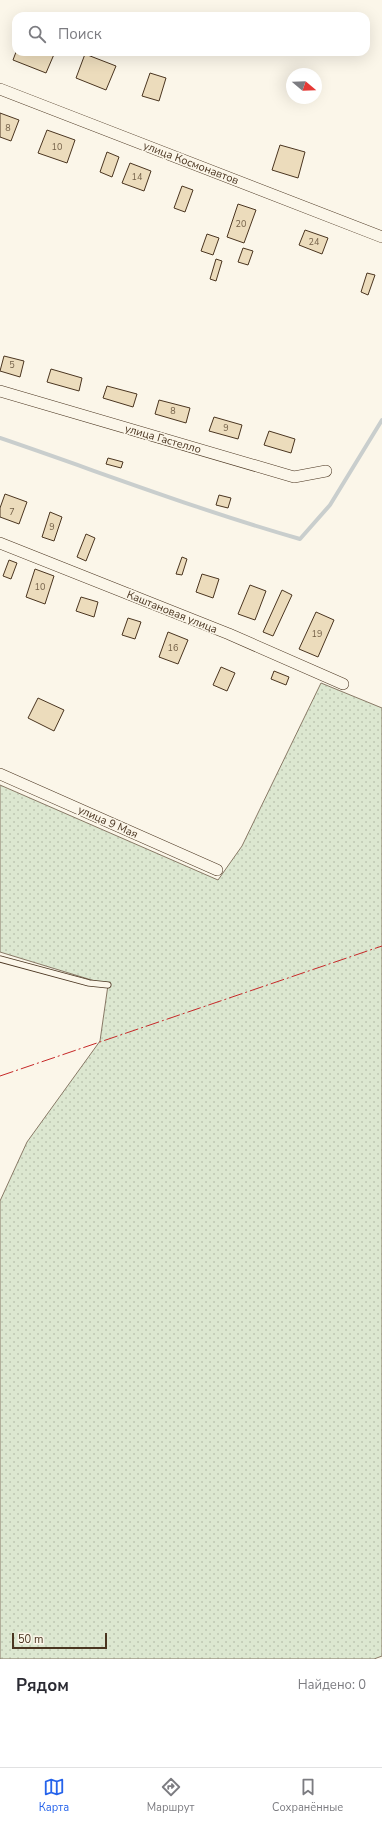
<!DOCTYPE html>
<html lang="ru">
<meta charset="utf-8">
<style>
:root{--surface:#fff;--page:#f2f2f3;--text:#2b2b33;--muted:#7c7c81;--line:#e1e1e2;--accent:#2563eb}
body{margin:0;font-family:"Nunito Sans",sans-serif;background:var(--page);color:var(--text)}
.compass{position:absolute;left:286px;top:68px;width:36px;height:36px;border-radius:50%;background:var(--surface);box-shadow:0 4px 16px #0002;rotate:109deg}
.scale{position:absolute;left:12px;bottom:10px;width:95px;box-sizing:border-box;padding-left:4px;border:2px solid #4a3520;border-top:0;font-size:11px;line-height:14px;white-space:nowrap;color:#4a3520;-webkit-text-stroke:3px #fbf6e9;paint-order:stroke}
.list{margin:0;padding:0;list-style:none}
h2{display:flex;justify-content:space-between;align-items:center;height:52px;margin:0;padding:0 16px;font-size:17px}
h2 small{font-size:13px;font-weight:400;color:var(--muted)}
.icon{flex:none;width:22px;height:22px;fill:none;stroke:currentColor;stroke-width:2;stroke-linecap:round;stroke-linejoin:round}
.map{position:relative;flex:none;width:382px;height:1659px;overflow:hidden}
.search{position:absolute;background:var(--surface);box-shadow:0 4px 16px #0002;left:12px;right:12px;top:12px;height:44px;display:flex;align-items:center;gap:10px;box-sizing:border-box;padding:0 14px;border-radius:12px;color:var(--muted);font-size:15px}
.sheet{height:108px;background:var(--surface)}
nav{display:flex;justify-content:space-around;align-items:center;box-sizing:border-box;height:56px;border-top:1px solid var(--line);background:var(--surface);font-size:11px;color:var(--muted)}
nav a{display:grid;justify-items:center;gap:2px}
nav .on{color:var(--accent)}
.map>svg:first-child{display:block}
</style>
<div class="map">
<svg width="382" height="1659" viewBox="0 0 382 1659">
<defs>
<pattern id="grass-dots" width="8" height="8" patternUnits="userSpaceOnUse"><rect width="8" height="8" fill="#dce7d0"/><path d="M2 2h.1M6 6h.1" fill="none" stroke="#bec7b2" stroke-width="1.8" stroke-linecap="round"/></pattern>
</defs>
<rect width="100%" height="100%" fill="#fbf6e9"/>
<!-- grass -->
<path fill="url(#grass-dots)" stroke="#887966" d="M321,683L382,708V1656L374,1659H0V1201L27,1142L100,1041L108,985L0,952V785L218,880L242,846Z"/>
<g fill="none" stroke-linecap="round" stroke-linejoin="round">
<!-- stream -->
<path stroke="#c9cecd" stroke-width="4" d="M0,438C100,472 198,510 300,539L330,505L382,420"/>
</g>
<!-- building -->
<path fill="#ecdcbc" stroke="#4a3520" d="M16,52H55L46,73L13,60Z
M85,54L116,66L106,90L76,78Z
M150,73L166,78L159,101L142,96Z
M0,113L19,120L11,141L0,137Z
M47,130L75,140L67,163L38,153Z
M280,145L305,152L298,178L272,170Z
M107,152L119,157L112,177L100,172Z
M130,163L151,171L144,191L122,183Z
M182,186L193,190L185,212L174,208Z
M238,204L256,210L244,243L227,237Z
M305,230L328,238L322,254L299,245Z
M207,234L219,238L213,255L201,251Z
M243,248L253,251L248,265L238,262Z
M216,259L222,261L216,281L210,279Z
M367,273L375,275L368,295L361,292Z
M4,356L24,361L20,377L0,371Z
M51,369L82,378L79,391L47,382Z
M107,386L137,394L133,407L103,398Z
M159,400L190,408L186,423L155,414Z
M214,417L242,425L238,439L209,431Z
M269,431L295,439L291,453L264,445Z
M108,458L123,462L121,468L106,464Z
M5,494L27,502L19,524L0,517V508Z
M219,495L231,498L228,508L216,505Z
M50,512L62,517L54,541L42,537Z
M86,534L95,538L86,561L77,557Z
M182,557L187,559L182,575L176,574Z
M9,560L17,563L11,579L3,576Z
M35,569L54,576L45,604L26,597Z
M202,574L219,579L213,598L196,592Z
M250,585L266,591L255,620L238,614Z
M282,590L292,595L273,636L263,632Z
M81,597L98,602L94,617L76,611Z
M316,612L334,620L318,657L299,649Z
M128,618L141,622L135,639L122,635Z
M168,632L188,640L178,664L159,657Z
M221,667L235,673L227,691L213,685Z
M274,671L289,677L286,685L271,679Z
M38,698L64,710L54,731L28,718Z"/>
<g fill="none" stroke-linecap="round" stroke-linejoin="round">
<defs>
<path id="service" d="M0,959L89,983L108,985"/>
<path id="minor" d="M0,89L382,237
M0,391L294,477L326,471
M0,543L229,634L343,684
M0,774L217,870"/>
</defs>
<!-- service casing -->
<use href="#service" stroke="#4a3520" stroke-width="7"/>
<!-- minor casing -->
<use href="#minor" stroke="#4a3520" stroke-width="12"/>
<!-- service -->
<use href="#service" stroke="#fbf6e9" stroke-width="5.5"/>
<!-- minor -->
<use href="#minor" stroke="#fbf6e9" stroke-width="11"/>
<!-- power -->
<path stroke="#c62828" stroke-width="1" stroke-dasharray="14 3 2 3" stroke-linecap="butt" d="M0,1076L382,946"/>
</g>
<g text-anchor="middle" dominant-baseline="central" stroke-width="3" stroke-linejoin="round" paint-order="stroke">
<!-- number labels -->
<g font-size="9" fill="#725f47">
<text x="8" y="128">8</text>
<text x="57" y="147">10</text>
<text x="137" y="177">14</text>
<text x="241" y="224">20</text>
<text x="314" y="242">24</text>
<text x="12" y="365">5</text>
<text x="173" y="411">8</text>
<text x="226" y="428">9</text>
<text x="12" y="512">7</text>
<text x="52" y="527">9</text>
<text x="40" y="587">10</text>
<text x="317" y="634">19</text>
<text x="173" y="648">16</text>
</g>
<!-- street labels -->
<g font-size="11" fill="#4a3520" stroke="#fbf6e9">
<text transform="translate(191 163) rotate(21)">улица Космонавтов</text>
<text transform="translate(163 439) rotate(16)">улица Гастелло</text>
<text transform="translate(172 612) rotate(22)">Каштановая улица</text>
<text transform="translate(108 822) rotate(24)">улица 9 Мая</text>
</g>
</g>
</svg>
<svg class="compass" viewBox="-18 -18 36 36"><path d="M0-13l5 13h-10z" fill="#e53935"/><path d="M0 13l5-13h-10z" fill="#7c7c81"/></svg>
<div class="scale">50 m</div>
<div class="search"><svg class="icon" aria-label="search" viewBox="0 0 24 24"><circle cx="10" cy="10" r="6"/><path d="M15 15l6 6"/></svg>Поиск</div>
</div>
<section class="sheet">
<h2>Рядом<small>Найдено: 0</small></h2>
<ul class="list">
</ul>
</section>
<nav>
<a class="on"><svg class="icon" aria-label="map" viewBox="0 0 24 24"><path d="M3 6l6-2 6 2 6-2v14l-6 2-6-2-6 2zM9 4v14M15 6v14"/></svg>Карта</a>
<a><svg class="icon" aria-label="directions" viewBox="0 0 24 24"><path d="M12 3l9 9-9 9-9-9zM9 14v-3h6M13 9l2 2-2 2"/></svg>Маршрут</a>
<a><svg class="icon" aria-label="saved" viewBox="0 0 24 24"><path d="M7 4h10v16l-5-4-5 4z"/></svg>Сохранённые</a>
</nav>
